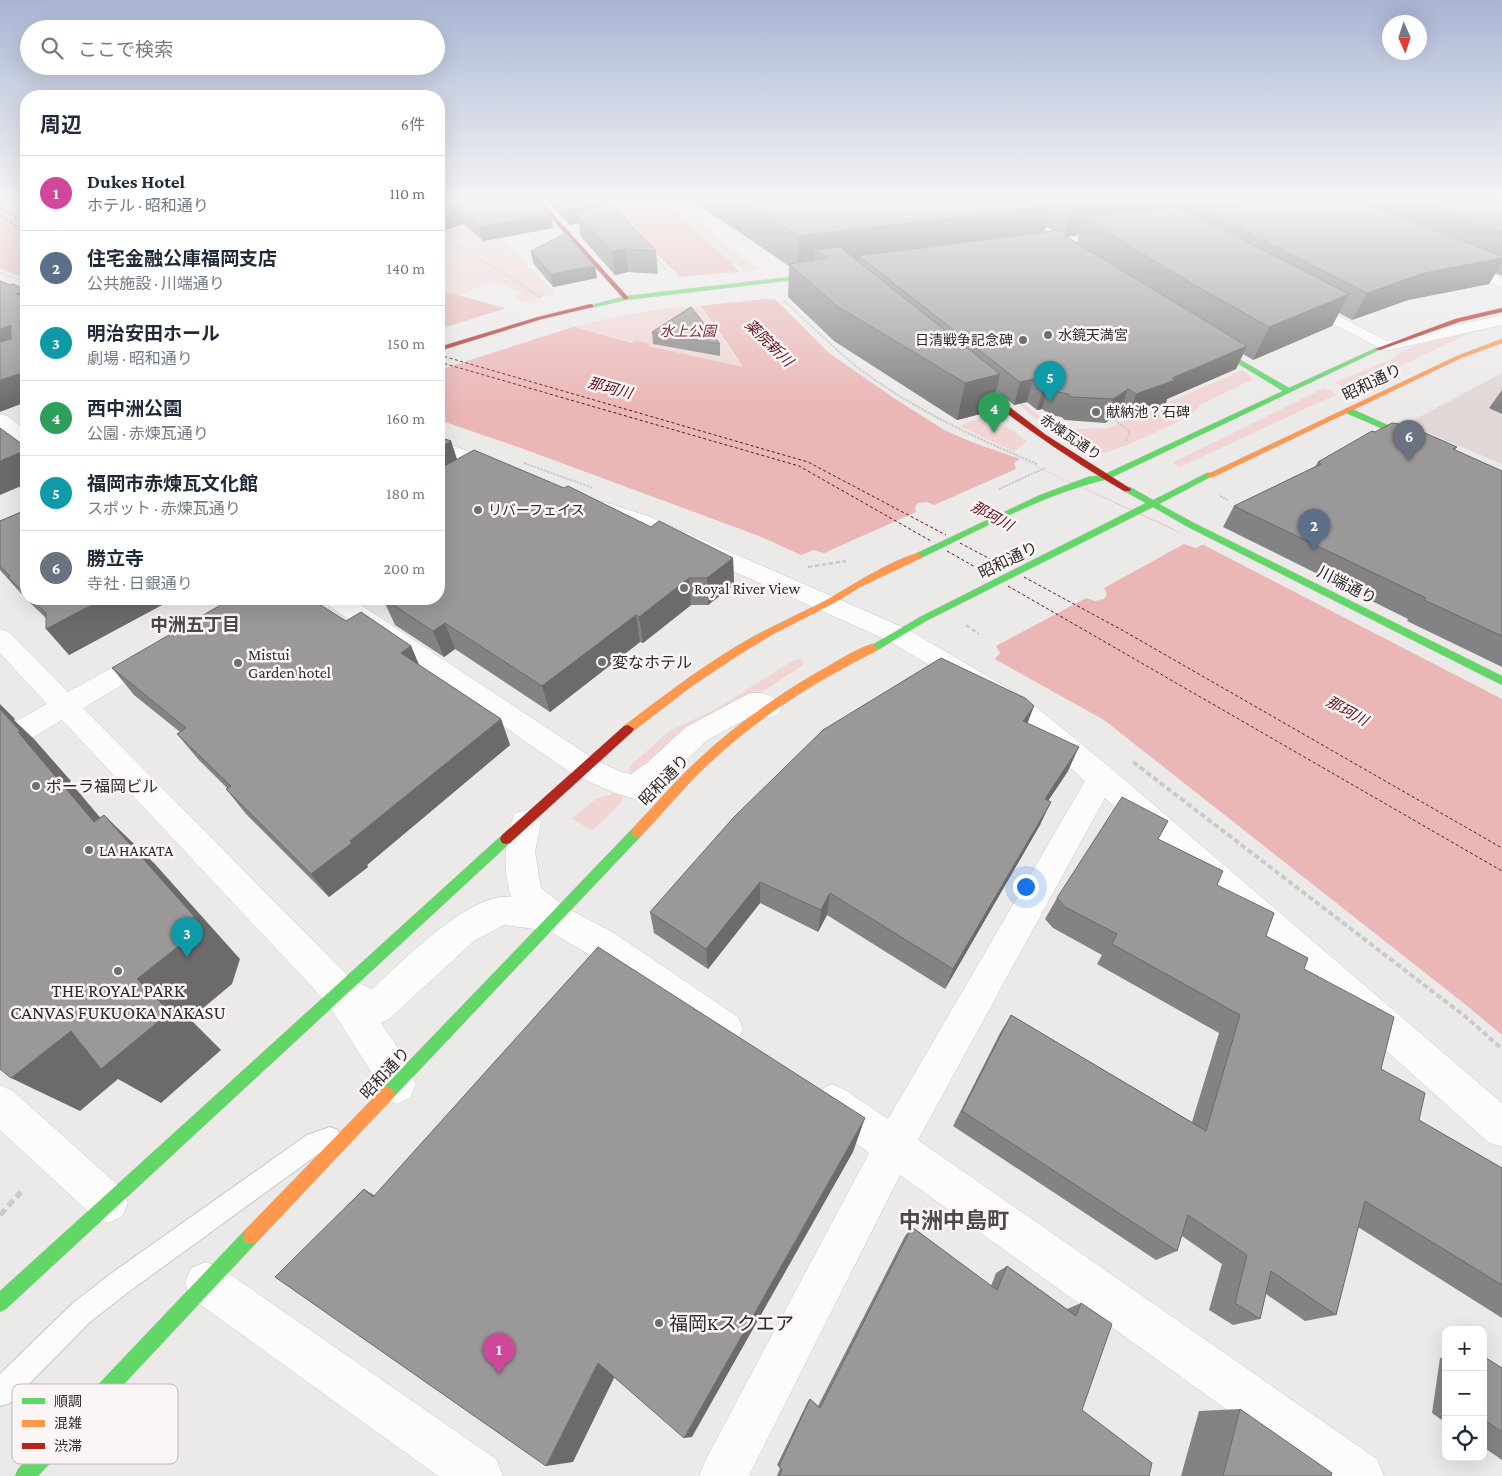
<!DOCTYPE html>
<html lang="ja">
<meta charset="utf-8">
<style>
:root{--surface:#fff;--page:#f2f2f3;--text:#1f2937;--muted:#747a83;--line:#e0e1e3;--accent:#706e6e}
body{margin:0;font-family:"Crimson Pro","Noto Sans JP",serif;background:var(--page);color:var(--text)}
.controls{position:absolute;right:15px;bottom:15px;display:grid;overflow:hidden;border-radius:10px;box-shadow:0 5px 20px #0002}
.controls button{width:45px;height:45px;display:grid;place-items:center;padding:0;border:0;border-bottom:1px solid var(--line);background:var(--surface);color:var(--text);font:25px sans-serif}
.compass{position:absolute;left:1382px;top:15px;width:45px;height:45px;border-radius:50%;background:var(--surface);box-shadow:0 5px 20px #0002;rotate:177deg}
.you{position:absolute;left:1025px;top:886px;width:18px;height:18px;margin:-12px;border:4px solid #fff;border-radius:50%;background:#1a73e8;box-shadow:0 0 0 8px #1a73e833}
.badge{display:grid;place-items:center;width:32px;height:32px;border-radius:50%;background:var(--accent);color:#fff;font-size:16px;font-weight:700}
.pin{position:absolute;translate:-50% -41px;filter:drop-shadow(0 1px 2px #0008)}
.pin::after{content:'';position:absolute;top:26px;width:18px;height:15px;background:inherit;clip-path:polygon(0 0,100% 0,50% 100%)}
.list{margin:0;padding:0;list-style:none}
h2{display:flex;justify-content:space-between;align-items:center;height:65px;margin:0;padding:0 20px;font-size:21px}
h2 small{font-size:16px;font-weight:400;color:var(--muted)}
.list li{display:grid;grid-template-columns:32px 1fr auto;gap:15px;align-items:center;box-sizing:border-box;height:75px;padding:0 20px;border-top:1px solid var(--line)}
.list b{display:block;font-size:19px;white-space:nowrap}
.list p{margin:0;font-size:16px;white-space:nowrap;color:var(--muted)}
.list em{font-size:16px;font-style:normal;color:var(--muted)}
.icon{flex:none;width:28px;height:28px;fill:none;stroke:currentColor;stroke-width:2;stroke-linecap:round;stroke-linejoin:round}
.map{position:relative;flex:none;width:1502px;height:1476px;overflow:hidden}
.search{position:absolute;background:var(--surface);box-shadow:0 5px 20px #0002;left:20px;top:20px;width:425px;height:55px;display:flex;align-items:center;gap:12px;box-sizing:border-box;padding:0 18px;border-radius:28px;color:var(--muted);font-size:19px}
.panel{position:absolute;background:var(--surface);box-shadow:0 5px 20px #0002;left:20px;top:90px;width:425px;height:515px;border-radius:20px}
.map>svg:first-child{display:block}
</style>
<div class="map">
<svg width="1502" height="1476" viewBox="0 0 1502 1476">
<rect width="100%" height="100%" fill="#ece9e9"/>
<!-- built -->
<path fill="#e0d7d6" d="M1502,373V464L1419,429L1414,420Z"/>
<!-- green -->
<path fill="#f0d5d4" d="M439,201H478L502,219L518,237L502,240L556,294L523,302L516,298L522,293L494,281L457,296L439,291Z
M666,201H674L751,264H756L762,269L745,272Z
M700,306L743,368L647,346L573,327C616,316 657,308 700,306Z
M1450,331H1475L1351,389L1334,383L1394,358L1397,354Z
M1243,370L1253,379L1202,404L1186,418L1130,444L1103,453L1082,449L1071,444L1042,424L1012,398L1016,397L1047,423L1059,426L1075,429L1108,428Z
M1324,388L1337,394L1180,467L1172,463Z
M988,414L1027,441L1014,452L960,426Z
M800,659L804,662L803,665L768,688L723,709L640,773L632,774L629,772V767L668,732L716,709L792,661Z
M618,792L623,797L621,803L592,831L572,818L596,799Z"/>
<!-- water -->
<path fill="#ebb7b6" d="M0,201H26V279L0,268Z
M604,201H663L735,267L765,299L776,300L829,353L894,398L944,430L974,443L1020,459L1167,526L1502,699V1035L1466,1005L1104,720L923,619L801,555L759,536L521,448L439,420V290L632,343L635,340L650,344L648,346L743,367L728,344L680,277Z"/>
<!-- pier -->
<path fill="#ece9e9" d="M739,272L765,299L700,306L680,277Z
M507,308L573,327L439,370V329Z
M1020,459L1204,544L1196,548L1184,544L1104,588L1107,594L1104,599L1095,601L1086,598L996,646L1000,653L994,660L801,555L814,550L824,553L916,512L915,507L918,503L927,502L934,505L1016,469L1014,463Z
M2,1180L114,1288L163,1329L238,1402L173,1476H0V1182Z"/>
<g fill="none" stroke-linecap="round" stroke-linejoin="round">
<!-- ferry -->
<path stroke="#64101a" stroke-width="1" stroke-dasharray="3 2.5" stroke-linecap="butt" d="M0,208L26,223
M0,216L26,232
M439,355L808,462L946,535
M439,362L799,466L931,541
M960,543L1007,568
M947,551L991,576
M1024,577L1122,630L1502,848
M1008,586L1502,871"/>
<defs>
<path id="lane" d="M330,1127L338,1130L341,1138L338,1146L321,1152L127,1293L90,1322L10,1403L0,1406V1374L72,1304L109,1275L307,1135Z"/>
<path id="street" d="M1457,260L1502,278V287L1452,267L1450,264L1452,261Z
M1302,297L1387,341L1502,315V325L1385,351L1297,305L1294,302L1297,299Z
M0,414L7,416L26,430V445L19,443L0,429Z
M439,441L506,464L509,468L506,472L499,474L439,453Z
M604,502L648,516L907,629L1025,698L1112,769L1502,1103V1147L1488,1142L1105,798L918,1140L1377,1459L1384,1476H1319L900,1175L749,1476H699L706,1459L869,1153L819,1116L813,1103L819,1090L832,1084L845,1090L888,1119L1085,781L1007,712L889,641L632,526L597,512L593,508L597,504Z
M324,599H352L594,759L621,772L631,774L647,763L686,727L748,694C761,690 775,695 782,708L778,715L769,718L757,713L706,741L667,779L645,795L635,799L615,793L574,775L328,605Z
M0,629L9,632L68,692L142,651L151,648L160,651L164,657L160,663L83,708L352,980L372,989C402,962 470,891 511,897C503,870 503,839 515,813L526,810L537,813L541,822L535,852L541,888L565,907L614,933L738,1017L743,1029L738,1041L725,1047L712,1041L590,955L549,931L504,925L474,941L388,1020L381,1023L401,1052L416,1085L410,1098L397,1104L384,1098L375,1078L328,1004L62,720L10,751L0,754V730L47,704L0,653Z
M0,1085L13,1091L122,1189L128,1203L122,1217L108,1223L94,1217L0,1130Z
M206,1262L221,1268L496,1459L503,1476H438L191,1298L185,1283L191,1268Z"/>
<path id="fast" d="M824,273L826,274V276L626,300L591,308L588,306L626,296Z
M1208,341L1289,388L1376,348L1381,349L1108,479C1043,494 982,529 921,558H915V554L1040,495L1088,477L1103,475L1283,391L1206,344V342Z
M1346,409H1352L1423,441L1416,443L1346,413Z
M1207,473H1213L1214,475L1159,504L1194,523L1502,676V685L1188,527L1153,507L926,621L876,651H868L867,648L920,617L1146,503L1124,491V487H1130L1153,500Z
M637,827L641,828L643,832L641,836L392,1099L387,1102L382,1099L379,1094L382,1089L633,828Z
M506,834L510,835L512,839L510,843L6,1309L0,1312V1291L502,835Z
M251,1228L257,1230L259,1236L257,1242L38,1476H15L18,1469L245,1230Z"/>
<path id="slow" d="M1502,339V343L1461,358L1213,477H1207L1206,475L1457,356Z
M918,553L921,554V558L860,587L836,602L773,634L737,656L692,686L632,732H624L622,729L624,726C658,700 692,674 729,651C761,630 797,616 830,598C856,583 890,561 918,553Z
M872,644L877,648L876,651C818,680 763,714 715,758C688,782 666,810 641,836L637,837L633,836L631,832L633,828C655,805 675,781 698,760C734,726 775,697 818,672C835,663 853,650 872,644Z
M387,1086L392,1089L395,1094L392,1099L257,1242L251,1244L245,1242L243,1236L245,1230L382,1089Z"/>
<path id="jam" d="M536,201H541L628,297V299H624Z
M591,304L593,305V307L542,319L439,351V347L538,317Z
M1502,308V312L1459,322L1380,350L1375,349L1455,319Z
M962,375H968L1046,435L1131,489L1130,491H1124C1067,458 1014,420 962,379Z
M628,725L634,729L632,732L510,843L506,844L502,843L500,839L502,835L624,726Z"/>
</defs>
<!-- lane casing -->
<use href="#lane" stroke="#c9c7c7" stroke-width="2"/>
<!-- street casing -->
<use href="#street" stroke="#c9c7c7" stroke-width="1"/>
<!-- fast casing -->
<use href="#fast" stroke="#c9c7c7" stroke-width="1"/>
<!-- slow casing -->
<use href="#slow" stroke="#c9c7c7" stroke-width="1"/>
<!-- jam casing -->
<use href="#jam" stroke="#c9c7c7" stroke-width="1"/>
<!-- path-far3 -->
<path stroke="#cbcaca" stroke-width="2" stroke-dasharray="2.5 1" stroke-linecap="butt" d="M664,201L734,264
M669,201L743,264
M439,236L502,272L541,298
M442,238L464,230L470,225
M655,257L667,271
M0,273L26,282
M784,301C810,324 834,349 861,370C915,410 976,438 1037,464
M1109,415L1130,432L1125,442
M524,463L593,488
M999,489L1045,468
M1220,496L1228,500"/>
<!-- path-far2 -->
<path stroke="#cbcaca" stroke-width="2.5" stroke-dasharray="4.5 2.5" stroke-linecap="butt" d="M808,567L846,561
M966,625L979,634"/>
<!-- path-far1 -->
<path stroke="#cbcaca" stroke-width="4" stroke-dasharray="5.5 3" stroke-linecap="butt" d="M1133,762L1466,1017L1502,1049
M78,797L100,783"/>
<!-- path -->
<path stroke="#cbcaca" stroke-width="5" stroke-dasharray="8 4" stroke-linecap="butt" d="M0,1215L21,1192"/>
<!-- lane -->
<use href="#lane" fill="#fcfcfc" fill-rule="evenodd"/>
<!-- street -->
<use href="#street" fill="#fcfcfc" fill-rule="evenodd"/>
<!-- fast -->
<use href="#fast" fill="#63d668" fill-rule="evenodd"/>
<!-- slow -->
<use href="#slow" fill="#ff974d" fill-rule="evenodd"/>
<!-- jam -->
<use href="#jam" fill="#b3261e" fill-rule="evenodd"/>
</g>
<!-- wall -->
<path fill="#848383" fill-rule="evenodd" d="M439,201L553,228L483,241L464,224L439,232Z
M547,201H602L656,251L658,274L628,272L615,275L581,237L579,223L569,225Z
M693,201H1502V276L1495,273L1489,284L1408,300L1352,320L1339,313L1332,326L1253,360L1243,354L1236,369L1167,399L1166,403L1128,417L1120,412L1105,423L1065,420L1061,417L1051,415L1042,409L1037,410L1027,402L1014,405L996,391L992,411L957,420L834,341L788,297L789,266ZM1046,226L1053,231L1044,232ZM1079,235L1077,243L1067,237Z
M531,251L595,266L597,278L553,287L533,263Z
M652,332L720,344V356L653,344Z
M1502,390V414L1489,408Z
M1375,432L1457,447L1455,450L1502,471V667L1407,621L1408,619L1223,527L1234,506L1315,467L1318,462Z
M439,437L451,441L457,459L651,527L733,558L734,585L708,605H691L643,643L640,642L550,712L455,649L444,657L395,625L383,599H439Z
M26,510V599L0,570V521Z
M26,599H173L69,655L46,618Z
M346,621L411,646L419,665L501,719L510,745L367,865L368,867L329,897L246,814L226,789L227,788L198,759L177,734L180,732L134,695L112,668Z
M1027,723L1068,771L1048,801L1040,825L945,989L827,915L818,932L760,903L708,969L654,933L650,912Z
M1158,839L1217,885L1266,936L1304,969L1381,1069L1419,1120L1502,1168V1318L1358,1227L1336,1315L1305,1321L1266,1294L1260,1319L1233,1325L1209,1310L1222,1264L1182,1236L1177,1251L1156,1260L953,1126L1000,1033L1011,1015L1192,1122L1219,1033L1097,964L1102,955L1053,928L1045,919L1057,898Z
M912,1227L991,1286L996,1273L1007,1266L1067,1309L1081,1303L1082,1410L1149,1476H777L780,1468L777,1465L808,1401L810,1399L818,1406L905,1236Z
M1483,1356L1502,1368V1460L1483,1447Z
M1440,1358H1446V1423L1432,1413Z
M1240,1409L1331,1476H1181L1199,1411Z"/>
<!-- shaded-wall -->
<path fill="#6c6a6a" d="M1091,201H1152L1143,227L1083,218L1079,235L1064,237L1073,203Z
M1174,201H1303L1200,208L1195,220L1167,224Z
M606,204L577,215L579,223L569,225L567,211Z
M1051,206L1042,240L859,256V264L815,250L814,270L797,271L799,236Z
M461,210L464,224L439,232V217Z
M551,214L553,228L483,241L480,227Z
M626,249L628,272L615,275L612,251Z
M1502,258V263L1489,284L1408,300L1352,320L1367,293L1424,273Z
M595,266L597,278L553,287L551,274Z
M26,290V310L16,294Z
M1349,294L1332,326L1253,360L1269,327Z
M11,325L26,348L0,358V329Z
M1247,346L1236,369L1167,399L1166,403L1128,417L1136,394L1172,378Z
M22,373L26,379V402L0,412V380Z
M1000,374L992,411L957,420L965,383Z
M1033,379L1027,402L1014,405L1020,382Z
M1049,385L1042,409L1037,410L1043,387Z
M1128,389L1120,412L1105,423L1113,399Z
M451,441L459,467L439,480V449Z
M26,450V484L0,495V461Z
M733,558L734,585L708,605L707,578Z
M689,578L691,605L643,643L639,617Z
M103,599H173L69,655L46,629Z
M636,615L640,642L550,712L542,686Z
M445,623L455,649L444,657L433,631Z
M411,646L422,672L401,653Z
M0,704L15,719L14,720L34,739L71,781L70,782L144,869L94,822L0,729Z
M1034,706L1025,730L1023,721Z
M501,719L510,745L367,865L368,867L329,897L311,874L350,841Z
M1079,747L1068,771L1034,822L1045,799Z
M1051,802L1040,825L945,989L953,969Z
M104,815L154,863L240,959L232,984L190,1019L221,1050L161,1103L118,1079L80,1111L11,1078L137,979Z
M760,882V903L708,969L706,949Z
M830,893L827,915L818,932L821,910Z
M865,1118L853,1152L692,1437L684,1438Z
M364,1189L408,1217L373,1197Z
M598,1363L617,1372L573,1462L546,1466Z"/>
<!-- building -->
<path fill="#9a9898" stroke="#6c6a6a" d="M439,201H539L551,214L480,227L461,210L439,217Z
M557,201H602L603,202L595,206L567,211Z
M605,201H608L656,251L626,249L612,251L577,215Z
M742,201H1042L1051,206L799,236Z
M1069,201H1091L1073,203Z
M1253,201H1360L1502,256V258L1424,273L1367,293L1200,208Z
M1420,201H1502V232Z
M1174,207L1187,211L1349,294L1269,327L1191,283L1083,218Z
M1061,230L1067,237L1247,346L1172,378L1175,380L1136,394L1128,389L1113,399L1072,397L1068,394L1058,392L1049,385L1043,387L1033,379L1020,382L859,256Z
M566,233L595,266L551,274L531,251Z
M840,247L1000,374L965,383L837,306L789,264L828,258L815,250Z
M0,281L10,285L13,284L26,290L16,294L26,298V375L22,373L0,380V342L11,339V325L0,329Z
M691,307L720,344L652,332Z
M1392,423L1407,425L1457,447L1453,449L1502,471V636L1424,600L1426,598L1234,506L1321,464L1318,462L1372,431L1375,432Z
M0,428L26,447V450L0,461Z
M439,437L451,441L439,449Z
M474,450L564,488L568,486L651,527L659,521L733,558L707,578H689L639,617L636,615L542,686L445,623L433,631L384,599H439V564L442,562L439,559V538L441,537L439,536V469Z
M26,510V595L8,577L10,576L0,566V521Z
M31,599H103L46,629V613Z
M231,599H311L346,621L361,612L411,646L401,653L501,719L350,841L352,843L311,874L226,789L231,786L177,734L186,728L112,668Z
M941,658L1025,698L1034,706L1023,721L1079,747L1045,799L1051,802L953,969L830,893L821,910L760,882L706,949L650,912L734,817L823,730Z
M0,709L20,731L18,732L94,822L104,815L194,916L184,942L137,979L170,1012L101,1069L71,1031L11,1078L0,1069Z
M1122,797L1168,821L1158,839L1223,871L1217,885L1274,913L1266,936L1308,958L1304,969L1394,1017L1381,1069L1425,1093L1419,1120L1502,1168V1285L1365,1201L1336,1315L1271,1271L1260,1319L1235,1303L1247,1255L1188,1215L1177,1251L962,1111L1011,1015L1206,1131L1240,1015L1112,944L1117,934L1065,907L1057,898Z
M598,947L865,1118L684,1438L598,1363L546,1466L275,1277L364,1189L373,1197Z
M912,1227L997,1290L1007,1266L1076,1316L1081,1303L1112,1324L1082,1410L1152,1463L1149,1476H779L782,1470L779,1466L810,1399L820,1408Z
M1483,1356L1502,1368V1432L1483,1419Z
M1240,1409L1332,1473L1331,1476H1223Z"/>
<!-- sky -->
<linearGradient id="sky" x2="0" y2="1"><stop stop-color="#a9b5d4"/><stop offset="0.49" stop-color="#f6f5f5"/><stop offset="1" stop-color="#f6f5f5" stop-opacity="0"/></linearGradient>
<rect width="1502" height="407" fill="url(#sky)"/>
<!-- markers -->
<g fill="#706e6e" stroke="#fbf5f5" stroke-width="2">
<circle cx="1048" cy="335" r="5"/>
<circle cx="1023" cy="340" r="5"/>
<circle cx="1096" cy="412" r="5"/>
<circle cx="478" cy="510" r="5"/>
<circle cx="684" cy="588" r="5"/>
<circle cx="602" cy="662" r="5"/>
<circle cx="238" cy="663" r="5"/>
<circle cx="36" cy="786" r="5"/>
<circle cx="89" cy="850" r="5"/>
<circle cx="118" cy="971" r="5"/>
<circle cx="659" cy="1323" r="5"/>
</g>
<g text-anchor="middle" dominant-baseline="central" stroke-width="5" stroke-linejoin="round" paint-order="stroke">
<!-- far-park labels -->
<g font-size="14" font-style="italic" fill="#812d31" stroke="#fbf5f5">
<text x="688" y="331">水上公園</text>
</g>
<!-- far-poi labels -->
<g font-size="14" fill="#2d2b2b" stroke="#fbf5f5" text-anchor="start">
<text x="1058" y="335">水鏡天満宮</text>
<text x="1013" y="340" text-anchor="end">日清戦争記念碑</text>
<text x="1106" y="412">献納池？石碑</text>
<text x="488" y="510">リバーフェイス</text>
</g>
<!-- far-street labels -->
<g font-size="14" fill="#2d2b2b" stroke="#fbf5f5">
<text transform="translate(1071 437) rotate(34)">赤煉瓦通り</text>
</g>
<!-- far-water labels -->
<g font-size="15" font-style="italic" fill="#64101a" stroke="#fbf5f5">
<text transform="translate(769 343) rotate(44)">薬院新川</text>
<text transform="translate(610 388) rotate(15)">那珂川</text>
<text transform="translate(992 516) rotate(29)">那珂川</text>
<text transform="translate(1347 711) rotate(29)">那珂川</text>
</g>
<!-- street labels -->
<g font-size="16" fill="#2d2b2b" stroke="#fbf5f5">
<text transform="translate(1372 382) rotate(-26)">昭和通り</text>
<text transform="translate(1008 560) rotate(-26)">昭和通り</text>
<text transform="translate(1347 585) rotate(27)">川端通り</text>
<text transform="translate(664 780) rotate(-46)">昭和通り</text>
<text transform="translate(385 1073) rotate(-47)">昭和通り</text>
</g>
<!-- poi labels -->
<g font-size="16" fill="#2d2b2b" stroke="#fbf5f5" text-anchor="start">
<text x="694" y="588">Royal River View</text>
<text x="248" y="654">Mistui<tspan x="248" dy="18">Garden hotel</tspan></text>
<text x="612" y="662">変なホテル</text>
<text x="46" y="786">ポーラ福岡ビル</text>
<text x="99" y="850">LA HAKATA</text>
</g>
<!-- neighbourhood labels -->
<g font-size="18" font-weight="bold" fill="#4d4848" stroke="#fbf5f5">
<text x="195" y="625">中洲五丁目</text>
</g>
<!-- near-poi labels -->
<g font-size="19" fill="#2d2b2b" stroke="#fbf5f5">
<text x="118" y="990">THE ROYAL PARK<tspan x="118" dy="22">CANVAS FUKUOKA NAKASU</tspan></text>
<text x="669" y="1323" text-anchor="start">福岡Kスクエア</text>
</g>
<!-- near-quarter labels -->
<g font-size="22" font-weight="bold" fill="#4d4848" stroke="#fbf5f5">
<text x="954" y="1220">中洲中島町</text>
</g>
</g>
<!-- legend -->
<rect x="12" y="1384" width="166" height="80" rx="8" fill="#fbf5f5" stroke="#bdb8b8" stroke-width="1"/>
<rect x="22" y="1398" width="23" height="6" fill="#63d668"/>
<rect x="22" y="1420" width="23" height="7" fill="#ff974d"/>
<rect x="22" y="1443" width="23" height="6" fill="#b3261e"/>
<g font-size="14" fill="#2d2b2b">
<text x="54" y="1406">順調</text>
<text x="54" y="1428">混雑</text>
<text x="54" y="1451">渋滞</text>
</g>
</svg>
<div class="controls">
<button>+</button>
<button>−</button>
<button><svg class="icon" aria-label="locate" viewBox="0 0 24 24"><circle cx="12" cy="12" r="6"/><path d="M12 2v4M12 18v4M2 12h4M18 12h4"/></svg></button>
</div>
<svg class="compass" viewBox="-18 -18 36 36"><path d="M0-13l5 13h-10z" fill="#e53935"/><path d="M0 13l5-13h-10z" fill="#747a83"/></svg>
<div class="you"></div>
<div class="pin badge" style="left:499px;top:1374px;background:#d1479c">1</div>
<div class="pin badge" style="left:1314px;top:550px;background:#5c6f8a">2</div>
<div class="pin badge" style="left:187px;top:958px;background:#0f9aa8">3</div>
<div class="pin badge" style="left:994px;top:433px;background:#2e9e5b">4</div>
<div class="pin badge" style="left:1050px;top:402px;background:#0f9aa8">5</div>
<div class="pin badge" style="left:1409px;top:461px;background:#6b7280">6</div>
<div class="search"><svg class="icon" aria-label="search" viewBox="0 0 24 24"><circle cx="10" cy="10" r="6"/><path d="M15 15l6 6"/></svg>ここで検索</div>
<section class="panel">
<h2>周辺<small>6件</small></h2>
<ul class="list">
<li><span class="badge" style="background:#d1479c">1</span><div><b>Dukes Hotel</b><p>ホテル · 昭和通り</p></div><em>110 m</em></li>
<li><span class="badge" style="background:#5c6f8a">2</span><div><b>住宅金融公庫福岡支店</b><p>公共施設 · 川端通り</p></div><em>140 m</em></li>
<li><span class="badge" style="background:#0f9aa8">3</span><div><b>明治安田ホール</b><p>劇場 · 昭和通り</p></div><em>150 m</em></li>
<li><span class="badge" style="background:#2e9e5b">4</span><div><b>西中洲公園</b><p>公園 · 赤煉瓦通り</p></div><em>160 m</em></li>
<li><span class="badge" style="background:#0f9aa8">5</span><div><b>福岡市赤煉瓦文化館</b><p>スポット · 赤煉瓦通り</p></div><em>180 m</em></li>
<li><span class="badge" style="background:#6b7280">6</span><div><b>勝立寺</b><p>寺社 · 日銀通り</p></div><em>200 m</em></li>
</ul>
</section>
</div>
